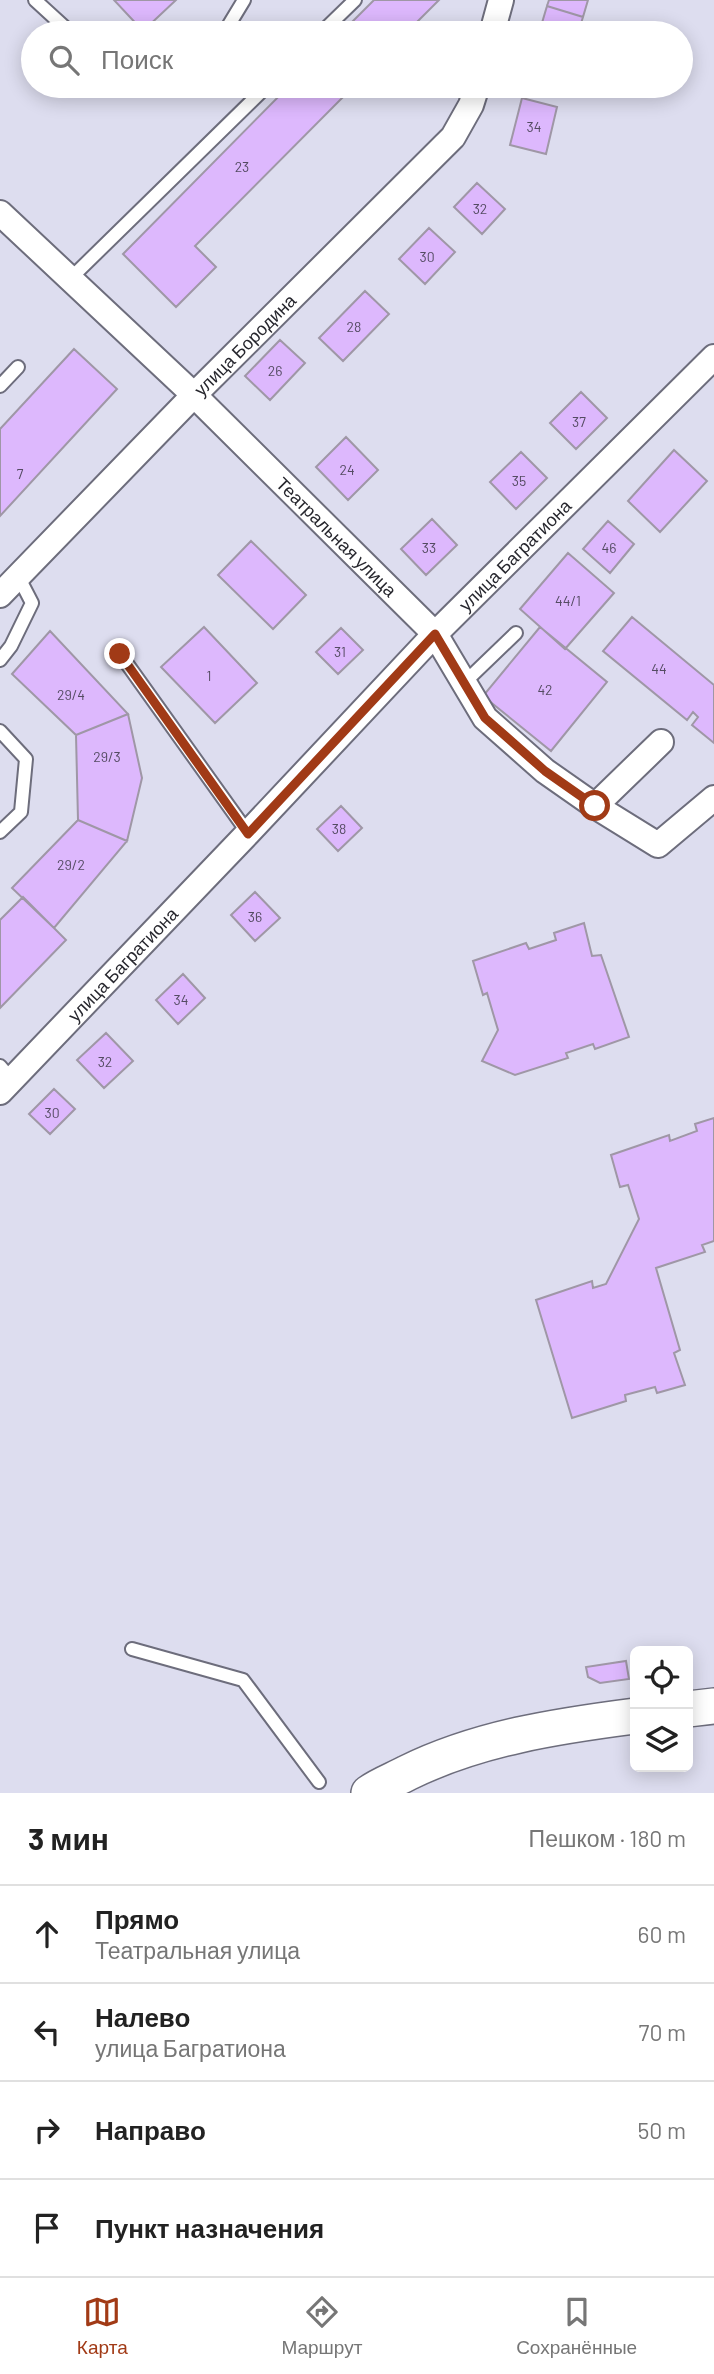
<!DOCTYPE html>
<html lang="ru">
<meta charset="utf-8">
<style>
:root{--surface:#fff;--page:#f6f6f6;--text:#222;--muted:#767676;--line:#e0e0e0;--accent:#a13a16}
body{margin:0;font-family:Barlow,sans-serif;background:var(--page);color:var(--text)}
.controls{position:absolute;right:21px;bottom:21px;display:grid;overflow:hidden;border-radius:10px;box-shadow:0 4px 18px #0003}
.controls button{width:63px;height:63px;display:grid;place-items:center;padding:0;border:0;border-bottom:2px solid var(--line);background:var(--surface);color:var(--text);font:35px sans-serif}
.stop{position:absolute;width:21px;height:21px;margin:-16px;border:5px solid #a13a16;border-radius:50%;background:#fff}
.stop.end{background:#a13a16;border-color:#fff;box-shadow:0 2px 7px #0008}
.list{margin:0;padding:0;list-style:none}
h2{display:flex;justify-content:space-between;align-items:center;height:91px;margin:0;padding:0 28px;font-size:30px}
h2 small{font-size:23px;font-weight:400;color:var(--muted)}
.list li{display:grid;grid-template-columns:46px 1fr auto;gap:21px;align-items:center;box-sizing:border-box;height:98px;padding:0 28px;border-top:2px solid var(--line)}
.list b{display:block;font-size:26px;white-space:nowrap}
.list p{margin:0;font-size:23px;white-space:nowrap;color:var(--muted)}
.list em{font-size:23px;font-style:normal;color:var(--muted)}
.icon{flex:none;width:38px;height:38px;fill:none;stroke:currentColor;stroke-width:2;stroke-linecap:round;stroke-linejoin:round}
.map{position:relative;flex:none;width:714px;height:1793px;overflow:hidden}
.search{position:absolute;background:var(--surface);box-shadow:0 4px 18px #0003;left:21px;right:21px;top:21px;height:77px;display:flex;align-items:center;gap:18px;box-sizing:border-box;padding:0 24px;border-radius:38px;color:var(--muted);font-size:26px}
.sheet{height:483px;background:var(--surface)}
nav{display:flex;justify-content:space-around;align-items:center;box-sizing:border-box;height:98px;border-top:2px solid var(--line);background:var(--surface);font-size:19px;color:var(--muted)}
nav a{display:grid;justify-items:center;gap:4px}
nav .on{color:var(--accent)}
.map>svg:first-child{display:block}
</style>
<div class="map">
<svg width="714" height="1793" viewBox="0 0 714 1793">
<rect width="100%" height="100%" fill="#ddddef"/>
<!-- building -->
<path fill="#ddb8fd" stroke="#9f97a6" stroke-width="2" d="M114,0H176L143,31Z
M374,0H439L406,33H341Z
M549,0H588L583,17L547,6Z
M547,6L583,17L578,33H539Z
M289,86H354L195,246L216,267L176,307L123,254Z
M522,98L557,107L546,154L510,145Z
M477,183L505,209L482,234L454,207Z
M429,228L455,252L425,284L399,259Z
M365,291L389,314L343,361L319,338Z
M280,340L305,363L270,400L245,376Z
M74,349L117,389L0,516V429Z
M581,392L607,418L576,449L550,423Z
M346,437L378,470L348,500L316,467Z
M674,450L707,481L660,532L628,501Z
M521,452L547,478L516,509L490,482Z
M432,519L457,545L426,575L401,549Z
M608,521L634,544L610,573L583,549Z
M251,541L306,595L273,629L218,575Z
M568,553L614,593L565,649L520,609Z
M632,617L714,685V743L692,725L698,717L693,712L687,720L603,651Z
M204,627L257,683L215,723L161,667Z
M540,627L607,682L551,751L483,696Z
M341,628L363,650L338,674L316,652Z
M50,631L128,714L76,735L12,674Z
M128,714L142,778L127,841L78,820L76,735Z
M341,806L362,828L338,851L317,829Z
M78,820L127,841L54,928L12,888Z
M255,892L280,918L255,941L231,915Z
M23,897L66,940L0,1008V920Z
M584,923L592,956L601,955L629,1037L595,1049L593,1044L566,1053L568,1058L515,1075L482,1061L498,1030L487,993L483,995L473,961L526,943L529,949L556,940L554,933Z
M183,974L205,998L178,1024L156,1000Z
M106,1033L133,1061L104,1088L77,1060Z
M54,1089L75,1109L50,1134L29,1114Z
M714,1118V1241L702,1245L705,1252L656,1268L680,1350L674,1353L685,1385L657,1393L655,1387L625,1395L626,1401L572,1418L536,1300L592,1281L593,1288L606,1284L639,1219L628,1185L620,1187L611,1155L669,1135L670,1141L697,1131L695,1124Z
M626,1661L629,1679L600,1683L588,1677L586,1667Z"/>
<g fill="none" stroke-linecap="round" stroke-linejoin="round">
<defs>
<path id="lane" d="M35,0L71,33
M224,33L244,0
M321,33L355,0
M70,279L267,86
M0,386L18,367
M120,654L248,833
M0,660L11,646L32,603L18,576
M464,683L516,633
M0,731L26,759L21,812L0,832
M0,1066L12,1080
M132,1649L243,1680L319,1782"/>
<g id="street">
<path d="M492,33L501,0"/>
<path id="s1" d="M0,213L194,395L435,634L485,718L545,771L595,806L661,742"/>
<path id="s2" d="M0,595L194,395L453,137L471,105L477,86"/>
<path d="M595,806L658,845L714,798"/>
<path id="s3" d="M0,1092L248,833L435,634L714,357"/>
</g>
<path id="secondary" d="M688,1709L714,1706
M369,1793C380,1785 394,1780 407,1773C478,1738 557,1726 635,1716"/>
</defs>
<!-- lane casing -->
<use href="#lane" stroke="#6d6d7c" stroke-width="16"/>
<!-- street casing -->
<use href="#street" stroke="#6d6d7c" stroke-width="28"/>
<!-- secondary casing -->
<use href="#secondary" stroke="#6d6d7c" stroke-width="38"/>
<!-- lane -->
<use href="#lane" stroke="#fff" stroke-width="12"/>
<!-- street -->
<use href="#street" stroke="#fff" stroke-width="24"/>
<!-- secondary -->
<use href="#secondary" stroke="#fff" stroke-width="35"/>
</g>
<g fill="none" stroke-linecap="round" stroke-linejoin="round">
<!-- route -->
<path stroke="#a13a16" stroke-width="9" d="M120,654L248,834L435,634L485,718L545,771L595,806"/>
</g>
<g text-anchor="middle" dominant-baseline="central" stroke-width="5" stroke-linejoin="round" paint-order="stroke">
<!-- number labels -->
<g font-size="14" fill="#544b62">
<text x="534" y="126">34</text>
<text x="242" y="166">23</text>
<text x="480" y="208">32</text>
<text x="427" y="256">30</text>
<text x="354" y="326">28</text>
<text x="275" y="370">26</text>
<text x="579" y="421">37</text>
<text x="347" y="469">24</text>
<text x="20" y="473">7</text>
<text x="519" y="480">35</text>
<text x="429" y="547">33</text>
<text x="609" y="547">46</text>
<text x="568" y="600">44/1</text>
<text x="340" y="651">31</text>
<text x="659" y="668">44</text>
<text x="209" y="675">1</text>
<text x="545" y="689">42</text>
<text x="71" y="694">29/4</text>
<text x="107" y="756">29/3</text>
<text x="339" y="828">38</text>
<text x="71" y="864">29/2</text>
<text x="255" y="916">36</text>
<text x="181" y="999">34</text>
<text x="105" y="1061">32</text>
<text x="52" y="1112">30</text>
</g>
<!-- street labels -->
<g font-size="18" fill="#27272e" stroke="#ddddef">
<text stroke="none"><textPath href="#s2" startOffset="350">улица Бородина</textPath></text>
<text stroke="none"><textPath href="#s1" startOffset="467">Театральная улица</textPath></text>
<text stroke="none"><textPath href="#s3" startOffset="744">улица Багратиона</textPath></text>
<text stroke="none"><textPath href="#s3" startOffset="177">улица Багратиона</textPath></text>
</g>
</g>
</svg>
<div class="controls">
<button><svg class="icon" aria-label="locate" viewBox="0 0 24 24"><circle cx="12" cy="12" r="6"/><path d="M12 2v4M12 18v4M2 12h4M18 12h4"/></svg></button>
<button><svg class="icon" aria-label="layers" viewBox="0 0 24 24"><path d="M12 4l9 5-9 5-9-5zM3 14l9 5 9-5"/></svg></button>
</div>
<div class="stop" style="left:595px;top:806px"></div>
<div class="stop end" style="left:120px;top:654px"></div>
<div class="search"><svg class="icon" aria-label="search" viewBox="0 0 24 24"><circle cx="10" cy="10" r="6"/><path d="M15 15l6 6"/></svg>Поиск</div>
</div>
<section class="sheet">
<h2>3 мин<small>Пешком · 180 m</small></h2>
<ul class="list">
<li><svg class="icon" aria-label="ahead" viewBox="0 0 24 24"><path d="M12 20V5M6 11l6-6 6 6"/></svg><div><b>Прямо</b><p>Театральная улица</p></div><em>60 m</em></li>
<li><svg class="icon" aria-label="left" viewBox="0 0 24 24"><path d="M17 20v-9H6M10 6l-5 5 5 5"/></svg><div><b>Налево</b><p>улица Багратиона</p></div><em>70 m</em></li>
<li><svg class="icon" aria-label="right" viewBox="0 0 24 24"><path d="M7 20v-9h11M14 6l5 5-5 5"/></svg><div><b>Направо</b></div><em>50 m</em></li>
<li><svg class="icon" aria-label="arrive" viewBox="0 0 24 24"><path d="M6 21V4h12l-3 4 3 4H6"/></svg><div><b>Пункт назначения</b></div></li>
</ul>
</section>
<nav>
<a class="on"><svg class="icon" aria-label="map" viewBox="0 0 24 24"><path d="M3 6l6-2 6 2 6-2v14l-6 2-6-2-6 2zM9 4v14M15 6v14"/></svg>Карта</a>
<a><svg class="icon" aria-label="directions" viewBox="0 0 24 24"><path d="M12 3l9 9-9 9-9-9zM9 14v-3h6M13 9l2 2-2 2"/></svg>Маршрут</a>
<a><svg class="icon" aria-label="saved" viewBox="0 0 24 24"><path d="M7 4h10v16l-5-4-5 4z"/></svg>Сохранённые</a>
</nav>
